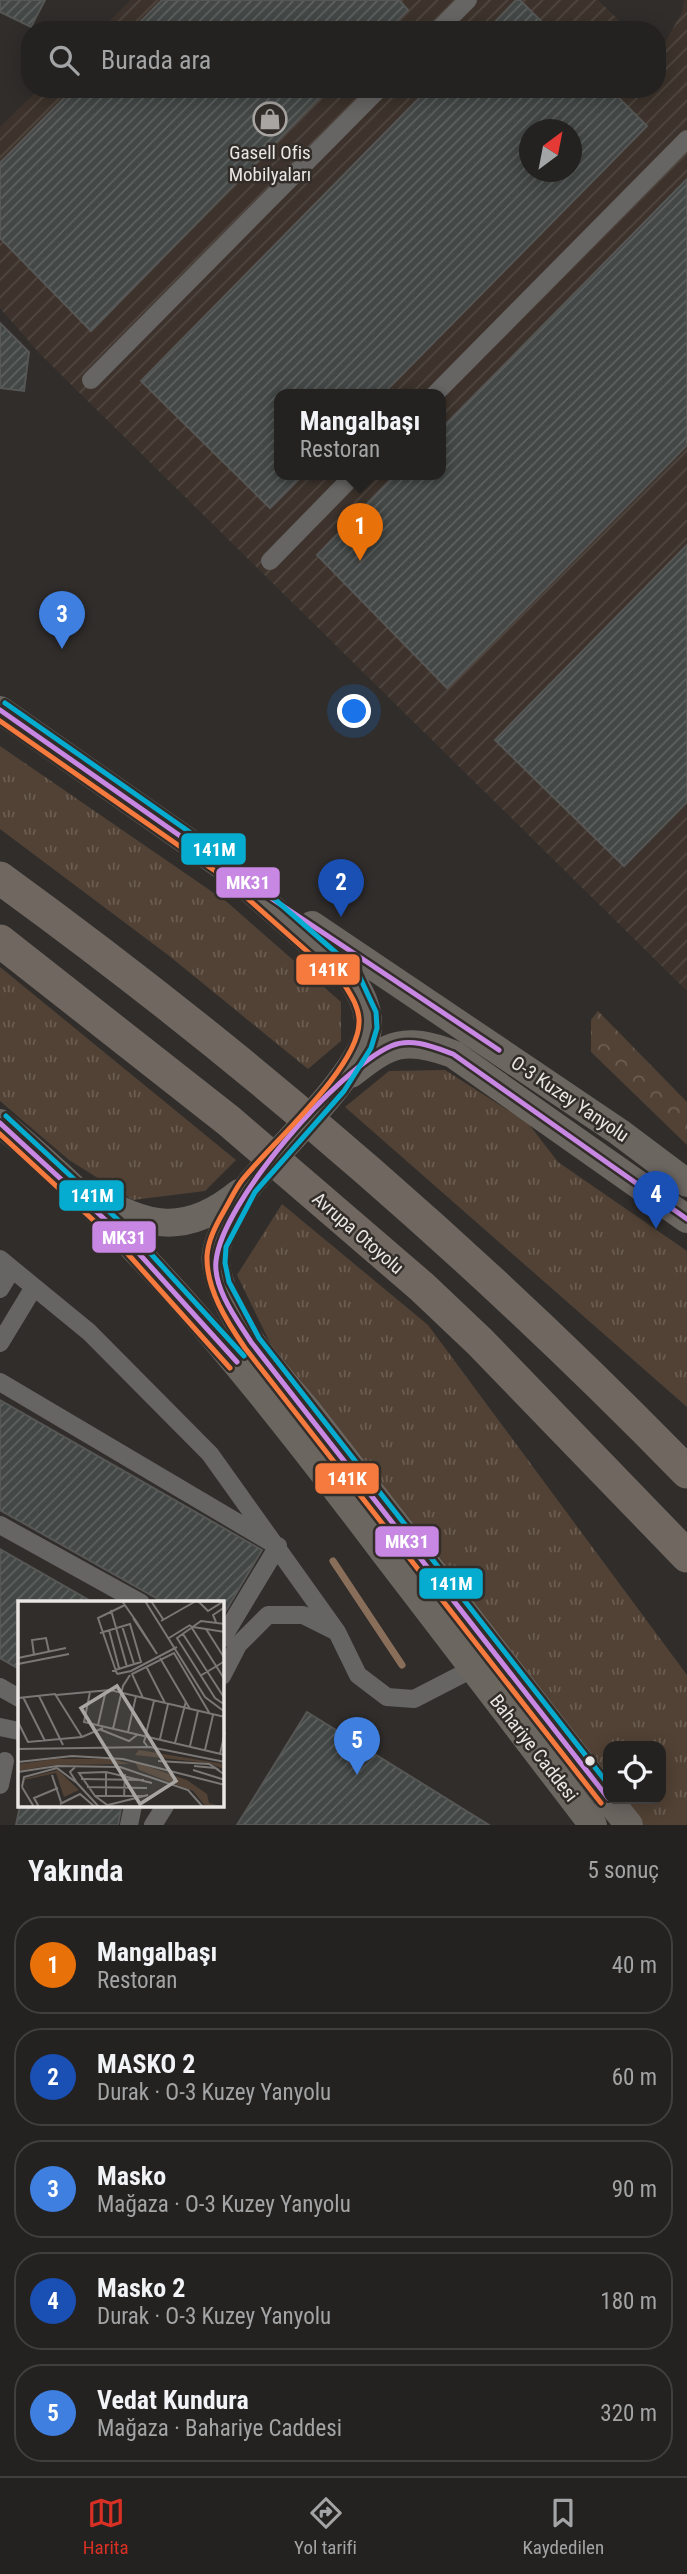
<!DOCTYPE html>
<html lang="tr">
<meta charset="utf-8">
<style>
:root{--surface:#242220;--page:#2c2a29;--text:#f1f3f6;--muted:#a3a4a5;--line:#413f3e;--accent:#d93025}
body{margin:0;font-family:"Roboto Condensed",sans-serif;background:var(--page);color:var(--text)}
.controls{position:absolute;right:21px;bottom:21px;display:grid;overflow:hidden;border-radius:14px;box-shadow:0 4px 18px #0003}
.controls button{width:63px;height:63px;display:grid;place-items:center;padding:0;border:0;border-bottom:2px solid var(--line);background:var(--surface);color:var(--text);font:35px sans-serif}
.compass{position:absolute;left:519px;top:119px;width:63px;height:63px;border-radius:50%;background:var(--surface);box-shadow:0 4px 18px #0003;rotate:32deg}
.you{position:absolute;left:355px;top:712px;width:24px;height:24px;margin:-18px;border:5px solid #fff;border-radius:50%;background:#1a73e8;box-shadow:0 0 0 10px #1a73e833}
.badge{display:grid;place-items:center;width:46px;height:46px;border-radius:50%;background:var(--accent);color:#fff;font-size:23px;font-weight:700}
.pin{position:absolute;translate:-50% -58px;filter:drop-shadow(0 2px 4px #0008)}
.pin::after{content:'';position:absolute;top:37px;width:24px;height:21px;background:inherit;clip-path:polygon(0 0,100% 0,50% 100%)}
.popup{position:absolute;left:274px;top:389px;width:172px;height:91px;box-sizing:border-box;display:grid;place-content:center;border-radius:14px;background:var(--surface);filter:drop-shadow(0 2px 5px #0005);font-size:23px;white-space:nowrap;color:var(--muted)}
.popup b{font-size:26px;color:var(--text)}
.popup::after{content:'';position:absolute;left:50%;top:100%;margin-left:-14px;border:14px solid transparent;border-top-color:var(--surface)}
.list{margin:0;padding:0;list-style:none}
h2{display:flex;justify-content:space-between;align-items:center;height:91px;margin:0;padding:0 28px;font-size:30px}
h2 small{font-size:23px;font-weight:400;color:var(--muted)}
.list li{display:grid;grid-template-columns:46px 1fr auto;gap:21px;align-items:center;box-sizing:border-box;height:98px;margin:0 14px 14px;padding:0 14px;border:2px solid var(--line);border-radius:28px}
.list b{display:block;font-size:26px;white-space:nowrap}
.list p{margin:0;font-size:23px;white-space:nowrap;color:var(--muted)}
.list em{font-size:23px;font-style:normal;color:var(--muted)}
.icon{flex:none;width:38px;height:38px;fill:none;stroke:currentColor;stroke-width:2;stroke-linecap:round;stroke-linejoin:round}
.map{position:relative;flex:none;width:687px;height:1825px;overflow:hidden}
.search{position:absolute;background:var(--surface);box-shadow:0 4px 18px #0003;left:21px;right:21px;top:21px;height:77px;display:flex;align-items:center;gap:18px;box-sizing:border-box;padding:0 24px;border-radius:28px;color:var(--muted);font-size:26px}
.sheet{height:651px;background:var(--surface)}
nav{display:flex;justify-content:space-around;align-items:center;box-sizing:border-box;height:98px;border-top:2px solid var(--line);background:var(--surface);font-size:19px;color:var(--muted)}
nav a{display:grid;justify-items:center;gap:4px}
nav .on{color:var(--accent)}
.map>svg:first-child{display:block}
</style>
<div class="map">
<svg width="687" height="1825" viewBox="0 0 687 1825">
<defs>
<pattern id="industrial-furrows" width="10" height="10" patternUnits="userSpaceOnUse" patternTransform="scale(1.75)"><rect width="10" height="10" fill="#3d332c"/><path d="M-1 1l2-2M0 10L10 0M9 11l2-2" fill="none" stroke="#504740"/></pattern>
<pattern id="grass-tufts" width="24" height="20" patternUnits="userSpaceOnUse" patternTransform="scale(1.75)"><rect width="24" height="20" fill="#524235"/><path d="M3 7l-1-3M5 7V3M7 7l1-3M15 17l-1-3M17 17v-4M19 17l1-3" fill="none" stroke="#6b5d52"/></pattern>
<pattern id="forest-crowns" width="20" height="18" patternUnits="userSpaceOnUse" patternTransform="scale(1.75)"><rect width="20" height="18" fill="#524235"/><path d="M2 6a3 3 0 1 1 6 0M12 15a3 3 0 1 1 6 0" fill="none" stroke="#6b5d52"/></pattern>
<pattern id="building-hatch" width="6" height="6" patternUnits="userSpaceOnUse" patternTransform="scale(1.75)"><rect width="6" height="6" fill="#434846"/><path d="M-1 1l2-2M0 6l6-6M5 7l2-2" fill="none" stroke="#5e6261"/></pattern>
</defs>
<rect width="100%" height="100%" fill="#302d2b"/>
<!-- industrial -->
<path fill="url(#industrial-furrows)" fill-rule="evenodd" d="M131,0H598L629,30H100Z
M684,0H687V991L40,354L0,308V127L39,89H657V57L682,12ZM530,130H572V172H530ZM280,395H440V475H280Z"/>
<!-- grass -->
<path fill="url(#grass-tufts)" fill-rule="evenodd" d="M0,746L227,902L341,1002V1041L308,1069L168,955L0,829Z
M0,967L236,1160L205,1191L133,1200L69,1160L0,1101Z
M445,1070L528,1123L558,1162L687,1251V1407L345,1107L389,1071Z
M282,1204L428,1325L687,1675V1825H626L275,1353L237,1275ZM608,1746H661V1799H608Z"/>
<!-- forest -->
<path fill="url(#forest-crowns)" d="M598,1011L687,1102V1145L591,1052V1020Z"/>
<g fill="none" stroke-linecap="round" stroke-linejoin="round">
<!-- stream -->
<path stroke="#896e5a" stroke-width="7" d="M333,1561L402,1665"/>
</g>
<!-- building -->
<path fill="url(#building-hatch)" stroke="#565655" stroke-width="2" fill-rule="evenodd" d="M0,0H45L31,27L0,12Z
M162,0H399L408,10L388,30H132Z
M516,0H520L550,30H487Z
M73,89H328L91,331L0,238V163Z
M428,89H610L647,126L382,395H279V475H303L270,508L141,381ZM529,130H571V172H529Z
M687,179V445L447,688L317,555L395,475H440V430Z
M0,323L29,352L24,391L0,388Z
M687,545V802L624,866L495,740Z
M0,1400L262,1550L222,1617V1603H165L0,1510Z
M0,1549L94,1603H19V1669L0,1658Z
M307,1712L489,1825H237Z
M20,1806H105L121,1809L118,1825H16Z"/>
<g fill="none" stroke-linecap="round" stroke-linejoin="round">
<!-- minor -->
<path stroke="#676564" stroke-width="18" d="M438,30L468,0
M91,380L379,89
M434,395L687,139
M270,561L354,475
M0,1259L89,1332L210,1454L337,1632
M0,1289L12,1269
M0,1343L34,1287
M0,1382L272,1543
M0,1525L141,1603
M222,1639L278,1546
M222,1676L238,1645L268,1615H303L337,1632L358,1675L387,1697L414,1699L480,1665
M0,1687L19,1698
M0,1727L19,1731
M0,1785L5,1761
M129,1825L133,1806
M153,1825L165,1806"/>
<!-- primary -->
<path stroke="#6c6661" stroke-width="28" d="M0,710L240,878
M226,868L351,978C361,994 369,1008 368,1027C366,1068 279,1149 251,1183C243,1192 238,1204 232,1215C224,1228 213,1248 216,1264C224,1320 273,1369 308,1411L608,1798
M312,925L619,1132L687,1183
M351,1074C389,1043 405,1036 453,1054L687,1219
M0,1123C151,1248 267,1397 384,1552C453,1643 523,1734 593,1825
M92,1193C145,1230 188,1235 239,1193
M608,1799L629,1825"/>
<!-- motorway -->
<path stroke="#6f6760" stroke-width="33" d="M0,878C244,1055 476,1256 687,1472
M0,941L229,1121L422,1287L480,1342L687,1556"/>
<defs>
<path id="bus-1" d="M0,710L226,868L499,1050
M0,1123L124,1237L237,1362
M608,1798L251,1342C237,1320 213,1288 216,1261C222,1202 337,1070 391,1046C411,1037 434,1047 453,1054L687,1219"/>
<path id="bus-2" d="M0,721L221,875L344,984C351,995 360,1009 359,1023C358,1068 272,1143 243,1179C235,1189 230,1201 224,1211C216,1225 208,1240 207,1256C206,1289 227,1322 245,1348L601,1803
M0,1134L118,1243L230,1368"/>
<path id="bus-3" d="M5,703L231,861L357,971L376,1012L377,1028L371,1048L344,1091L255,1192L226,1247L225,1263L229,1282L259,1338L608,1784
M6,1116L130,1231L244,1356"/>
</defs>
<!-- bus-1 casing -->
<use href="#bus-1" stroke="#322d29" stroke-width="10"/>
<!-- bus-2 casing -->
<use href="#bus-2" stroke="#322d29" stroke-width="10"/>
<!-- bus-3 casing -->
<use href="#bus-3" stroke="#322d29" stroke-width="10"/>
<!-- bus-1 -->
<use href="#bus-1" stroke="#c787e3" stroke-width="5"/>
<!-- bus-2 -->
<use href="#bus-2" stroke="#f6793e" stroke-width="5"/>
<!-- bus-3 -->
<use href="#bus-3" stroke="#06acd0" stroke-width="5"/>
</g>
<!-- icons -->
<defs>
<symbol id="shop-ring" viewBox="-11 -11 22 22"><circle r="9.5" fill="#322d29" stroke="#a8a5a3" stroke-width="1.5"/><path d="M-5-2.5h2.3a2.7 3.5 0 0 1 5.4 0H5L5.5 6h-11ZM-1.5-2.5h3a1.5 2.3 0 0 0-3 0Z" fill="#a8a5a3"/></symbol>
</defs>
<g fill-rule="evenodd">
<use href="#shop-ring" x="251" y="100" width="38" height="38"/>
</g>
<!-- markers -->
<circle fill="#e9e6e3" stroke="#322d29" stroke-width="2.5" cx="590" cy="1761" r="6"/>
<g text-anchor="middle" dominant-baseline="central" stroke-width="5" stroke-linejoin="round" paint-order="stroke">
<!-- poi labels -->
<g font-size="19" fill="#e9e6e3" stroke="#322d29">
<text x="270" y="152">Gasell Ofis<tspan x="270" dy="22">Mobilyaları</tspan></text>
</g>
<!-- street labels -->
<g font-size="19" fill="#e9e6e3" stroke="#322d29">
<text transform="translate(570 1099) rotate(34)">O-3 Kuzey Yanyolu</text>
<text transform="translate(358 1233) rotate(41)">Avrupa Otoyolu</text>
<text transform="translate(534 1748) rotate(52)">Bahariye Caddesi</text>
</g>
</g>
<!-- overview -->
<g transform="translate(18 1601)">
<rect width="206" height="206" fill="#302d2b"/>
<path d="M121,149L206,163V168L190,162L117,154ZM37,158H94L112,163L35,164L0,170V163ZM117,161L169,179L189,193L191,202L206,206H188L175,190L121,169ZM40,169L61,189L46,196L38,172L6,179L18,206L5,178Z" fill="#524235"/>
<path fill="none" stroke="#7a7775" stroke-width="2" d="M104,0L118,20L139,53L115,17M127,0L187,96L207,111M133,0L145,18M180,0L190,10L206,0M93,9L109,66M143,20L178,0M198,21L195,14L207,6M207,23L183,20L159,37L197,97L207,104M172,24L207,79M104,25L116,63M175,26L207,31M188,28L207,58M91,29L101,67M82,32L112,23L123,61L94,70M165,33L207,98M151,37L172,24M16,54L14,39L28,37L31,51M0,57L48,47M142,57L172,108M0,63L51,53M128,65L147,102M99,73L80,17L107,4M99,73L113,70L159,46M182,75L207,60M72,91L66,121L207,154M38,94L92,89L207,116M21,95L45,144M5,96L27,140M0,97L37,93L64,136M125,97L114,73L156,52L192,113M0,121L10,141L64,136L85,127M80,124L88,89M81,128L111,140L119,134M95,128L105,85L112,74M110,131L118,95M142,138L150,103M157,142L168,100M172,145L180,110M130,146L126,141L136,100M0,148L132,146L207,161M187,149L195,114M202,153L207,131M140,160L191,163L201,169M0,161L54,155L105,158L207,184M176,165L197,167L207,174M39,167L59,182L52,171L57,166M175,169L207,179M0,171L39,165L102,166L170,189L185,206M88,171V194M34,174L43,201M63,178L126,179M59,182L81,206M4,186L6,176L39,167M4,186L16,206M69,186L129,187M77,195H125M106,196L107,173M42,203L62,193L77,206M90,204L130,194M21,206L16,197L40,187M92,206L77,195L61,172L88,171L134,182"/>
<path fill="#a8a5a3" fill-opacity="0.15" stroke="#a8a5a3" stroke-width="3.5" d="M99,85L158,180L122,203L63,107Z"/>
<rect width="206" height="206" fill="none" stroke="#e9e6e3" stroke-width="3.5"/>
</g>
<g stroke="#322d29" stroke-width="2.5">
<rect x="180" y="832" width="67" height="34" rx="7" fill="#06acd0"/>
<rect x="215" y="866" width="66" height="33" rx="7" fill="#c787e3"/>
<rect x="295" y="953" width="66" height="33" rx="7" fill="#f6793e"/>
<rect x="58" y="1179" width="67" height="33" rx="7" fill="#06acd0"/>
<rect x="91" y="1220" width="66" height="34" rx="7" fill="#c787e3"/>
<rect x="314" y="1462" width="66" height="33" rx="7" fill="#f6793e"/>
<rect x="374" y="1525" width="66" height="33" rx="7" fill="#c787e3"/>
<rect x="418" y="1567" width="66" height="33" rx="7" fill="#06acd0"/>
</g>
<g font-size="19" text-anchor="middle" font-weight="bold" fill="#fff">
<text x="214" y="856">141M</text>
<text x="248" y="889">MK31</text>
<text x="328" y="976">141K</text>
<text x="92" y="1202">141M</text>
<text x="124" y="1244">MK31</text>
<text x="347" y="1485">141K</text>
<text x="407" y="1548">MK31</text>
<text x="451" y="1590">141M</text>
</g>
</svg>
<div class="controls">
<button><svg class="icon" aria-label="locate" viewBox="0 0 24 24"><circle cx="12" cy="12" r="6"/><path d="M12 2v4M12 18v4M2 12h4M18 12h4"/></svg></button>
</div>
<svg class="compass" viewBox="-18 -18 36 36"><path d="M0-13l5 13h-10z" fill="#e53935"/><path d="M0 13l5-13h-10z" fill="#a3a4a5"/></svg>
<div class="you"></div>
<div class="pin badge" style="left:360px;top:561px;background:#e8710a">1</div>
<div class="popup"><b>Mangalbaşı</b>Restoran</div>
<div class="pin badge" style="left:341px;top:917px;background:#1a4fb4">2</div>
<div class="pin badge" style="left:62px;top:649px;background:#3f7fe0">3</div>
<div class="pin badge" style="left:656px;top:1229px;background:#1a4fb4">4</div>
<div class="pin badge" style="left:357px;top:1775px;background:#3f7fe0">5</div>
<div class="search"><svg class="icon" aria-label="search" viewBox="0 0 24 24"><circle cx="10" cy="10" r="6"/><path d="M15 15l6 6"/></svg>Burada ara</div>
</div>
<section class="sheet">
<h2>Yakında<small>5 sonuç</small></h2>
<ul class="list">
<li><span class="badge" style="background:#e8710a">1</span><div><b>Mangalbaşı</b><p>Restoran</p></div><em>40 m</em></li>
<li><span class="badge" style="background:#1a4fb4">2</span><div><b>MASKO 2</b><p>Durak · O-3 Kuzey Yanyolu</p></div><em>60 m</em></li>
<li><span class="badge" style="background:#3f7fe0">3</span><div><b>Masko</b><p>Mağaza · O-3 Kuzey Yanyolu</p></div><em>90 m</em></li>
<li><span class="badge" style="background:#1a4fb4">4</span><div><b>Masko 2</b><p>Durak · O-3 Kuzey Yanyolu</p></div><em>180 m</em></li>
<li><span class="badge" style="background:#3f7fe0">5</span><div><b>Vedat Kundura</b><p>Mağaza · Bahariye Caddesi</p></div><em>320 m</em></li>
</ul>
</section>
<nav>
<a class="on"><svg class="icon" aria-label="map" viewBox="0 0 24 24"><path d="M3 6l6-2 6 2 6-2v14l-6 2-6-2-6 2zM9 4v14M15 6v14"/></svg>Harita</a>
<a><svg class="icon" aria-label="directions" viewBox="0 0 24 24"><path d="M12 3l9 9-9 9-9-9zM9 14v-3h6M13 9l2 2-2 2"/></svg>Yol tarifi</a>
<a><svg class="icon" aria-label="saved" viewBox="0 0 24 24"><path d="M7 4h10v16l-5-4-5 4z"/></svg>Kaydedilen</a>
</nav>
